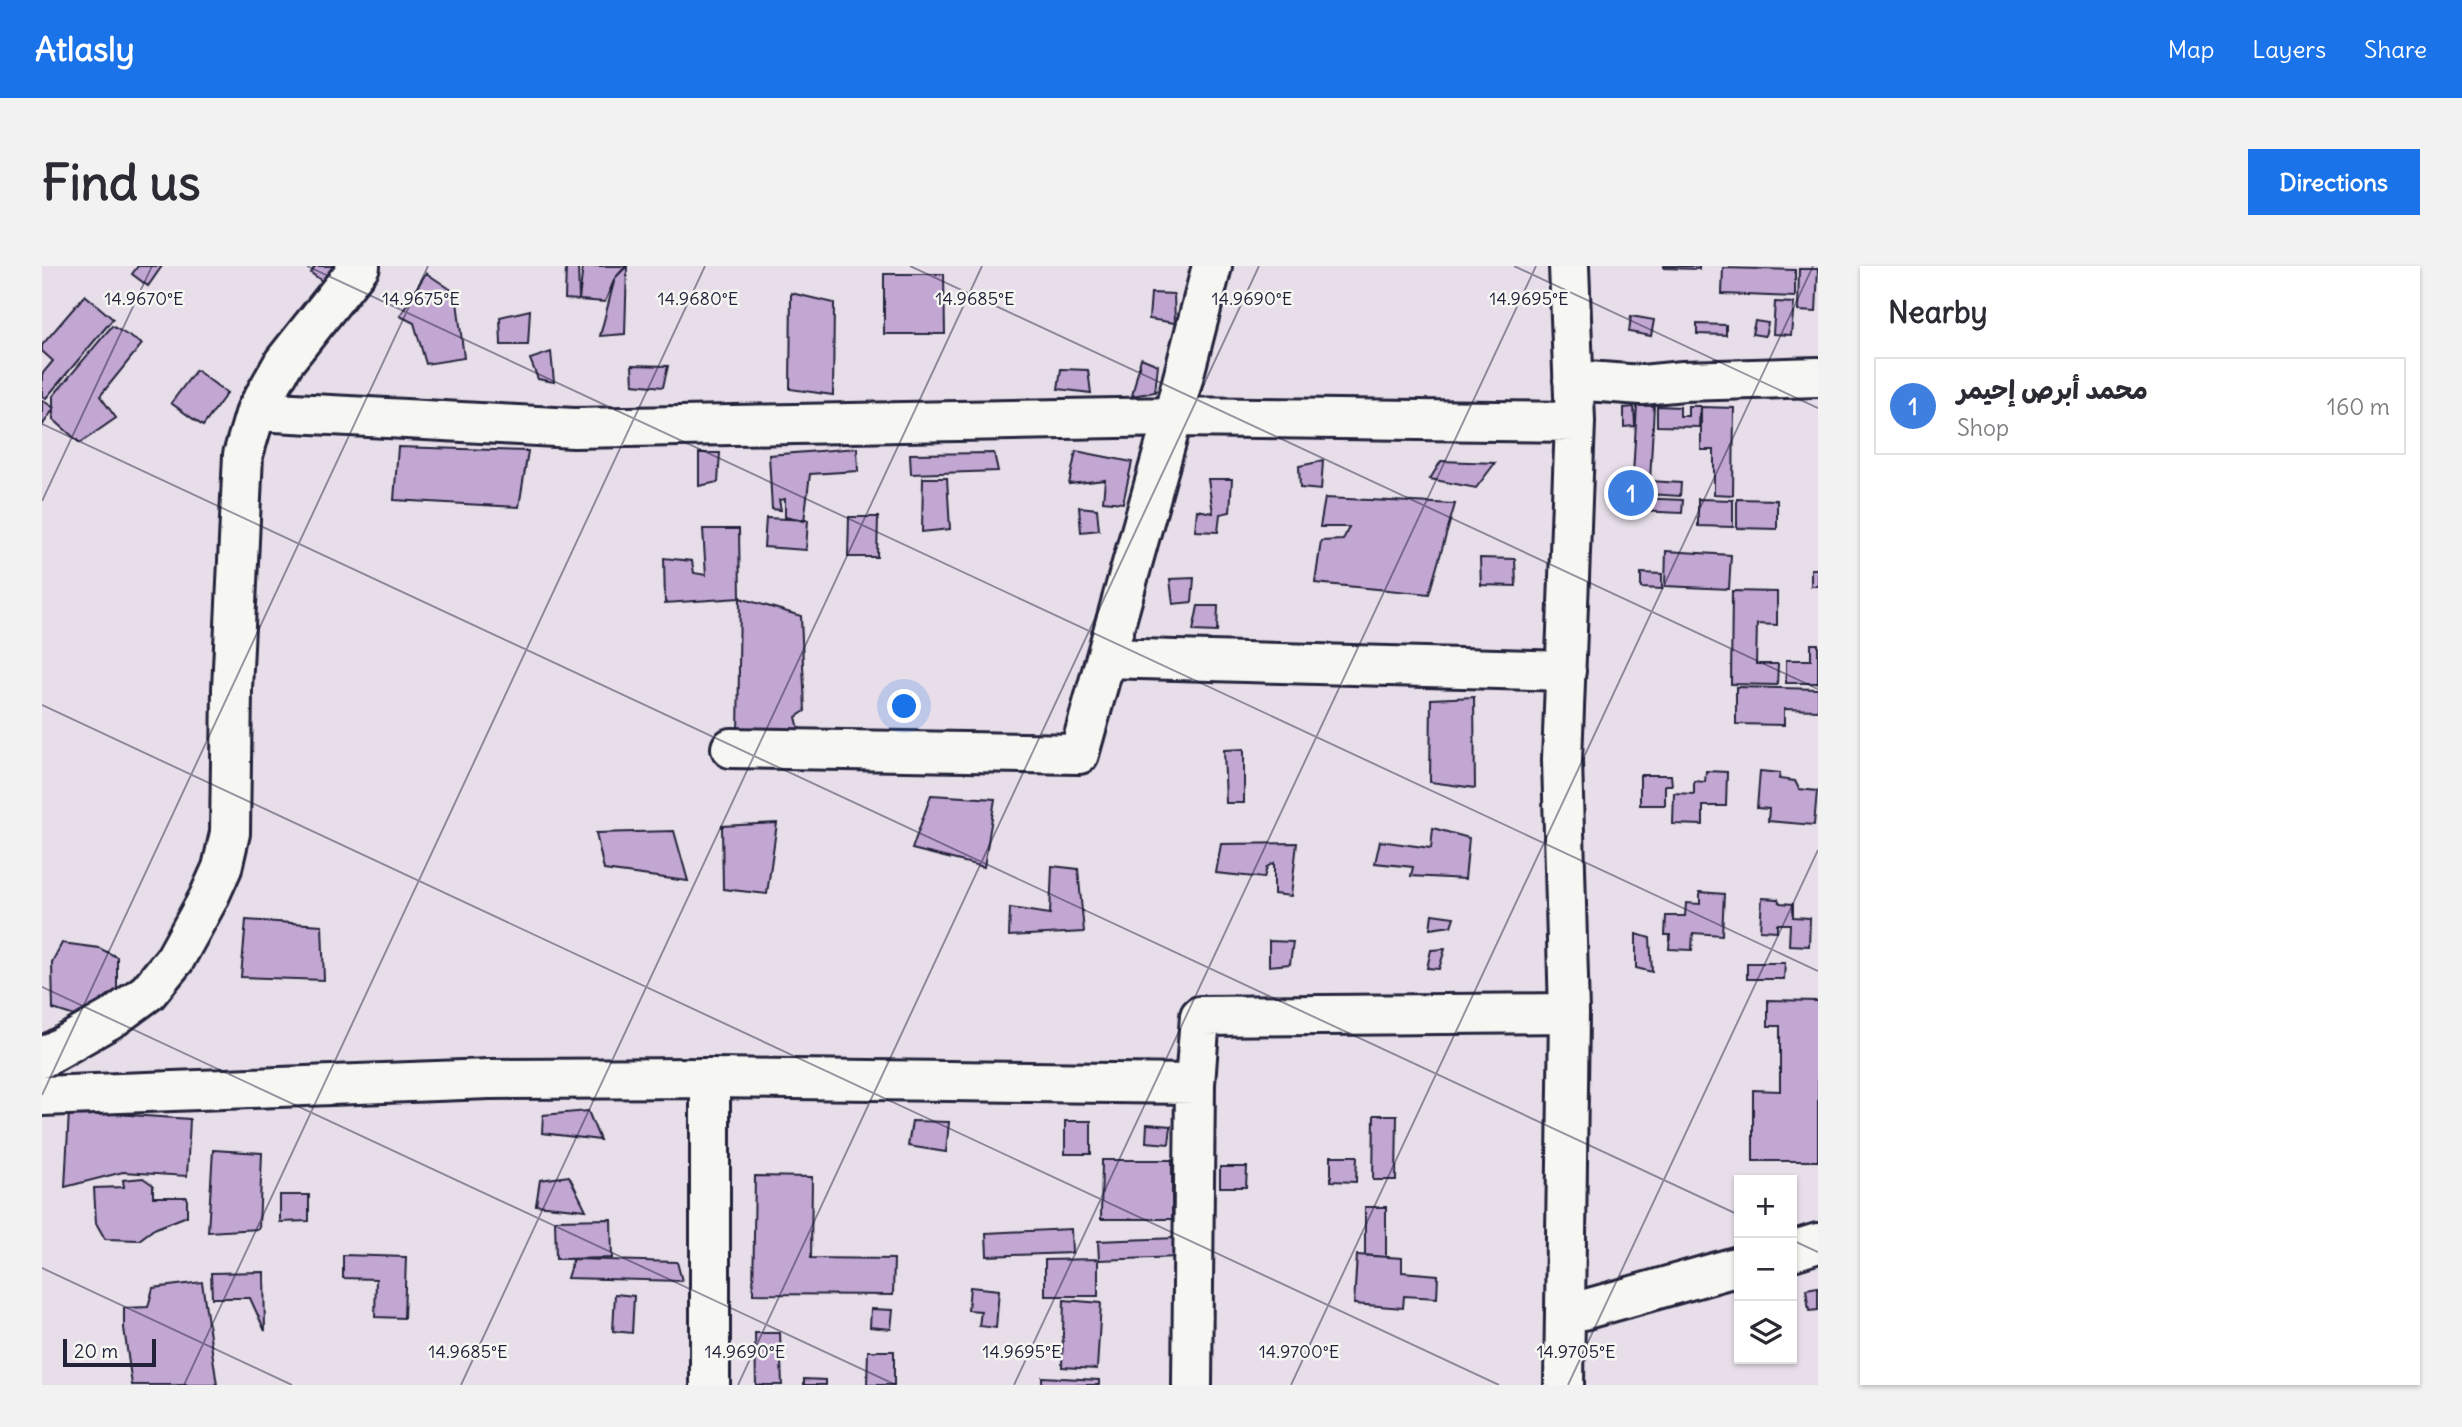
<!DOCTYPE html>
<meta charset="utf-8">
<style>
:root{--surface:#fff;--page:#f2f2f3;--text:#2b2b33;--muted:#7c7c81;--line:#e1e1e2;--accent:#1a73e8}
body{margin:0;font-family:Delius,"Playpen Sans Arabic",sans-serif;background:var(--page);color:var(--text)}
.controls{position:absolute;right:21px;bottom:21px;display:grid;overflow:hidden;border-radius:0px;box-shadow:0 2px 5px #0004}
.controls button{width:63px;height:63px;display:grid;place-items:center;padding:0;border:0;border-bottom:2px solid var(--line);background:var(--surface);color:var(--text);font:35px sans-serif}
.scale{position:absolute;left:21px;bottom:18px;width:93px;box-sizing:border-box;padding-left:7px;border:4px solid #22223b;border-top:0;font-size:19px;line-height:24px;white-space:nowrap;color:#22223b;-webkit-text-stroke:5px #f6f6f2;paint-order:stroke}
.you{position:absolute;left:863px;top:441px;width:24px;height:24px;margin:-18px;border:5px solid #fff;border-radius:50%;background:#1a73e8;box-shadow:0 0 0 10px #1a73e833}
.badge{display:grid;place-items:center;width:46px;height:46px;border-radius:50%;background:var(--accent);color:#fff;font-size:23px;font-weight:700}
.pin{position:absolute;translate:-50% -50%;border:4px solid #fff;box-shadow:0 2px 7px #0006}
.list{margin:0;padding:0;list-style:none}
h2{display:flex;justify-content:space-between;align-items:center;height:91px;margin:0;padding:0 28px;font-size:30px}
h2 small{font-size:23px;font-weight:400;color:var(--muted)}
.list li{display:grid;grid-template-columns:46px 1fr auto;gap:21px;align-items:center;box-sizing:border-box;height:98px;margin:0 14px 14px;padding:0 14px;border:2px solid var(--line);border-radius:0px}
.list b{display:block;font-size:26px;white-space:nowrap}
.list p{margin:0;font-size:23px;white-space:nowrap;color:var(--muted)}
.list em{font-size:23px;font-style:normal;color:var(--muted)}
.icon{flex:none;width:38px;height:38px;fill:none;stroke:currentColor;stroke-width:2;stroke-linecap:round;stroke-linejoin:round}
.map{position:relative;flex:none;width:1776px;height:1119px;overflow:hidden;border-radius:0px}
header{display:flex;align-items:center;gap:42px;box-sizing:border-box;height:98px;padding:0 35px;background:var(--accent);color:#fff}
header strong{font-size:33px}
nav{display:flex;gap:38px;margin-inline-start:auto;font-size:24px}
.intro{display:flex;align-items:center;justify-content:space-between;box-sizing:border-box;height:168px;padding:0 42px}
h1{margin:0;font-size:49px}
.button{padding:18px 32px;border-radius:0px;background:var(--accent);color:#fff;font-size:24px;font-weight:700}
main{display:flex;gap:42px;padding:0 42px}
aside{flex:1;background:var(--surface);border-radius:0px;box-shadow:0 2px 5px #0004}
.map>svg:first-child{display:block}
</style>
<header>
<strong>Atlasly</strong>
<nav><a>Map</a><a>Layers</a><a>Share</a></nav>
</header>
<div class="intro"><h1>Find us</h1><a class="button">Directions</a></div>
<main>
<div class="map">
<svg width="1776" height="1119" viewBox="0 0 1776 1119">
<rect width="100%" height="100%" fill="#e7dee9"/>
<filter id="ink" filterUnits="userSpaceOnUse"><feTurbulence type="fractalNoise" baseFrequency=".0143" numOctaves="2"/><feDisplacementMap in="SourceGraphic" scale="14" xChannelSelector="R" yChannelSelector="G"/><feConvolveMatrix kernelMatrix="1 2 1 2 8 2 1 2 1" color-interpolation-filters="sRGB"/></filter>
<g filter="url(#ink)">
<!-- building -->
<path fill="#c3a7d3" stroke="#22223b" stroke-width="2" d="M96,0H120L106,20L90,8Z
M273,0H293L294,1L283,17L269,7Z
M524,0H536L537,34L523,33Z
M541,0H584L573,12L563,36L537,34Z
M585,0L583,68L558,70L573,12Z
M1622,0H1657V3L1622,2Z
M1681,2L1753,4V31L1680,28Z
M1757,3H1776L1774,46L1756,45Z
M384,7L414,27L422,92L384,98L372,57L358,50Z
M842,8H902L903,68H842Z
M749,27L792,37L791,129L748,123Z
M1109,27L1132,28L1133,57L1107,53Z
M43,29L71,53L4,132L0,130V108L11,95L0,85V79Z
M1733,36L1752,37L1749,69L1731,68Z
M488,44L486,79H459L458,51Z
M1589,50L1612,54L1609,70L1587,66Z
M1713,55L1726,57L1723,70L1710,68Z
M1655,58L1684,59V69L1655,68Z
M70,60L100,78L58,130L74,152L38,177L11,153V130Z
M509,86L512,116L496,113L488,93Z
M1099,92L1116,99L1113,126L1090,130Z
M590,99L626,100L621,121L591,118Z
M1019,103L1046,104L1049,127L1016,123Z
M154,104L185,127L161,160L129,137Z
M0,134L12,142L0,160Z
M1595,139L1612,140L1608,215L1639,217L1638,230L1590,227Z
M1615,140L1638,141V150H1646V140H1658L1657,161L1615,160Z
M1592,141L1593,160L1582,161V142Z
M1659,141L1692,142L1691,229L1672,228V184H1659Z
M356,181L486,185L477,241L352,234Z
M815,182L816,205L768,208L762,255L743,251V233L737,234L739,244L730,243L727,189Z
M1034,185L1090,196L1081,237L1061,235L1063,214L1027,218Z
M657,187H678L676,216L657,220Z
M952,187L956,205L869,208L868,188Z
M1281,195L1279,224L1258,222L1257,200Z
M1399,195L1453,197L1434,222L1388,213Z
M881,212H905L908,263L880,266Z
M1166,213H1190L1188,246L1178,248L1176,266L1153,265L1155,244L1171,247Z
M1283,232L1413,238L1387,328L1273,317L1279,275L1301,274L1307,261H1278Z
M1595,232L1641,234L1640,247L1595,245Z
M1656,233L1691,234V261L1656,260Z
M1695,233L1735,234V263L1695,262Z
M1037,241L1055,243L1057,264L1039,266Z
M807,251H836L835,291H806Z
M724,252L766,254L764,284L722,281Z
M661,263H697L698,332L623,337L622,292L650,295L652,307L664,309Z
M1624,285L1689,289L1687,323L1623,320Z
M1438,292L1473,293L1474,320L1439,319Z
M1769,303H1776V320H1769Z
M1599,307L1620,308V323L1599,322Z
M1152,312L1150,336L1131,338L1128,313Z
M1690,325L1735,326V359L1715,358L1714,398H1736L1735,419L1689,418Z
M698,332L759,350L763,445L754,451L757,463L726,469H696Z
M1156,340H1176L1175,366L1151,365Z
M1769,378H1776V417H1744V394H1769Z
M1694,421L1776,423V444L1742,443V459L1694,458Z
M1432,431L1433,522L1388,516L1389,433Z
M1202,483V537H1184L1182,484Z
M1664,505L1685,506L1684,540H1661V559L1631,558L1632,527L1652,528V515L1663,516Z
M1718,505L1738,507L1737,513L1753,515L1757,523L1775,525L1772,559L1726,555L1727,543L1715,542Z
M1598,509H1629L1630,519H1623V539H1598Z
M889,529L953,533L942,601L870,583Z
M735,557L725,628L681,623L680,560Z
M1391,562L1427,572L1423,613L1369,610L1371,601L1333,597L1338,575L1389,582Z
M632,565L646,615L562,604L554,567Z
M1255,577L1249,630L1232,628V597L1225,601L1222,612L1174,607L1179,578Z
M1010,600L1036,603L1042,666L967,670L968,642L1008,648Z
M1658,626L1682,628L1680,669L1651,667L1650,684L1627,683L1628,669H1623L1624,650H1643L1644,637L1658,638Z
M1720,632L1736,633L1738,637L1751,638V651L1768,652L1767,680L1747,679L1748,658H1735V665L1718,664Z
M1390,648L1412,651L1409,660L1388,663Z
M204,654L280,659L282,714L199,711Z
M1594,668L1608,672L1610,706L1594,702Z
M1227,675L1251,676L1248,698L1227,700Z
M20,677L57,682L75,691V741L48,755L11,743L10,696Z
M1403,683L1397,703L1385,702L1389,684Z
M1705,697H1743L1742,713H1705Z
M1726,734L1776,735V895H1711V824L1738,825V760H1726Z
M27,845L148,853L145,910L81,906L23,921Z
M546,845L558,874L500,867L501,849Z
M1332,849H1355L1354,914H1331Z
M870,855L907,856L904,886L866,880Z
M1023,855H1049V888H1023Z
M1105,858L1129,860L1127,878L1104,876Z
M171,884L220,887L217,963L166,966Z
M1289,890H1315L1314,916L1289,915Z
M1060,894H1130V953H1059Z
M1178,901H1205L1204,921H1178Z
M527,910L544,944L494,939L498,914Z
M713,910L770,911L769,992L852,993L851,1029L711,1028Z
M101,912L111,919V931H145V950L112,963L97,974L63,973L54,957L52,922L82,921L81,914Z
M238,929H267V955L238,956Z
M1323,941H1344V991L1323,989Z
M569,953L570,992L514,993L513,954Z
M1029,963L1030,987L945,990L944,967Z
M1135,972L1136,991L1057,994L1056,975Z
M301,989L364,991L362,1052L333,1051L334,1013L301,1012Z
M1315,989L1360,992V1006L1396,1009L1395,1032L1362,1030L1361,1042L1312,1038Z
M531,993L635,996L640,1015L525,1012Z
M1056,993V1030H1003V994Z
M222,1006L223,1065L208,1032H170L169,1007Z
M160,1016L175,1119H90L82,1062V1042L106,1041L111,1022Z
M928,1021L957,1024L954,1062L937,1060L939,1045L926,1044Z
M1776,1021V1044L1767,1045L1764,1023Z
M573,1028L592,1030L590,1067L571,1065Z
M1022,1034L1059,1037L1055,1103L1020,1101Z
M829,1043L851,1044L849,1063L828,1061Z
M713,1067H738L740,1119H714Z
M826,1085H852V1119H825Z
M1000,1111L1057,1114V1119H1000Z
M762,1113L784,1114V1119H762Z"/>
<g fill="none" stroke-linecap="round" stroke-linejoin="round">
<defs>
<path id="minor" d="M1531,114L1600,119L1641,115L1776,111
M214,145L532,162L1131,151L1533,156
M1064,392L1524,405
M689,482L1037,488L1131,151L1170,0
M0,792L72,751L106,726L133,693L166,633L180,602L188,567L190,423L201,189L214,145L242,96L318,0
M0,830L447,813L668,812L1153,818
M1750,985L1776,977
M1523,1049L1697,1000
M668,1119V812
M1150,1119L1153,818L1158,750L1527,747
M1522,1119L1527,747L1520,494L1533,156L1527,0"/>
</defs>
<!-- minor casing -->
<use href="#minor" stroke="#22223b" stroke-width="44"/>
<!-- minor -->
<use href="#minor" stroke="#f6f6f2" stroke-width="38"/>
</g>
</g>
<!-- ticks -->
<path fill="none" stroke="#22223b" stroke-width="2" stroke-opacity="0.45" d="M265,0L1776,705M868,0L1776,423M1472,0L1776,142M0,158L1697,949M0,235L110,0M0,439L1457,1119M0,721L854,1119M0,829L386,0M1750,974L1776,986M0,1002L250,1119M142,1119L663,0M419,1119L940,0M696,1119L1217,0M972,1119L1494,0M1249,1119L1771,0M1526,1119L1776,584"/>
<g font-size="18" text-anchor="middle" fill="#22223b" stroke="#f6f6f2" stroke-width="5" stroke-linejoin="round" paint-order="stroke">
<text x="102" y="39">14.9670°E</text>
<text x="379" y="39">14.9675°E</text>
<text x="656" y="39">14.9680°E</text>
<text x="933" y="39">14.9685°E</text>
<text x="1210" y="39">14.9690°E</text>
<text x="1487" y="39">14.9695°E</text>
<text x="426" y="1092">14.9685°E</text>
<text x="703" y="1092">14.9690°E</text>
<text x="980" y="1092">14.9695°E</text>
<text x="1257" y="1092">14.9700°E</text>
<text x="1534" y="1092">14.9705°E</text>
</g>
</svg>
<div class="controls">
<button>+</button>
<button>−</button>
<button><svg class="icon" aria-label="layers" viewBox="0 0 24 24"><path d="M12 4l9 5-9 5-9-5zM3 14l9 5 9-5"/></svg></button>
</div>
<div class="scale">20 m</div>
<div class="you"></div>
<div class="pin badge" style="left:1589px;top:227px;background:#3f7fe0">1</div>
</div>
<aside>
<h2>Nearby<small></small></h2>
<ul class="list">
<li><span class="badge" style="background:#3f7fe0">1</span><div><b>محمد أبرص إحيمر</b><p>Shop</p></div><em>160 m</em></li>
</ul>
</aside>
</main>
